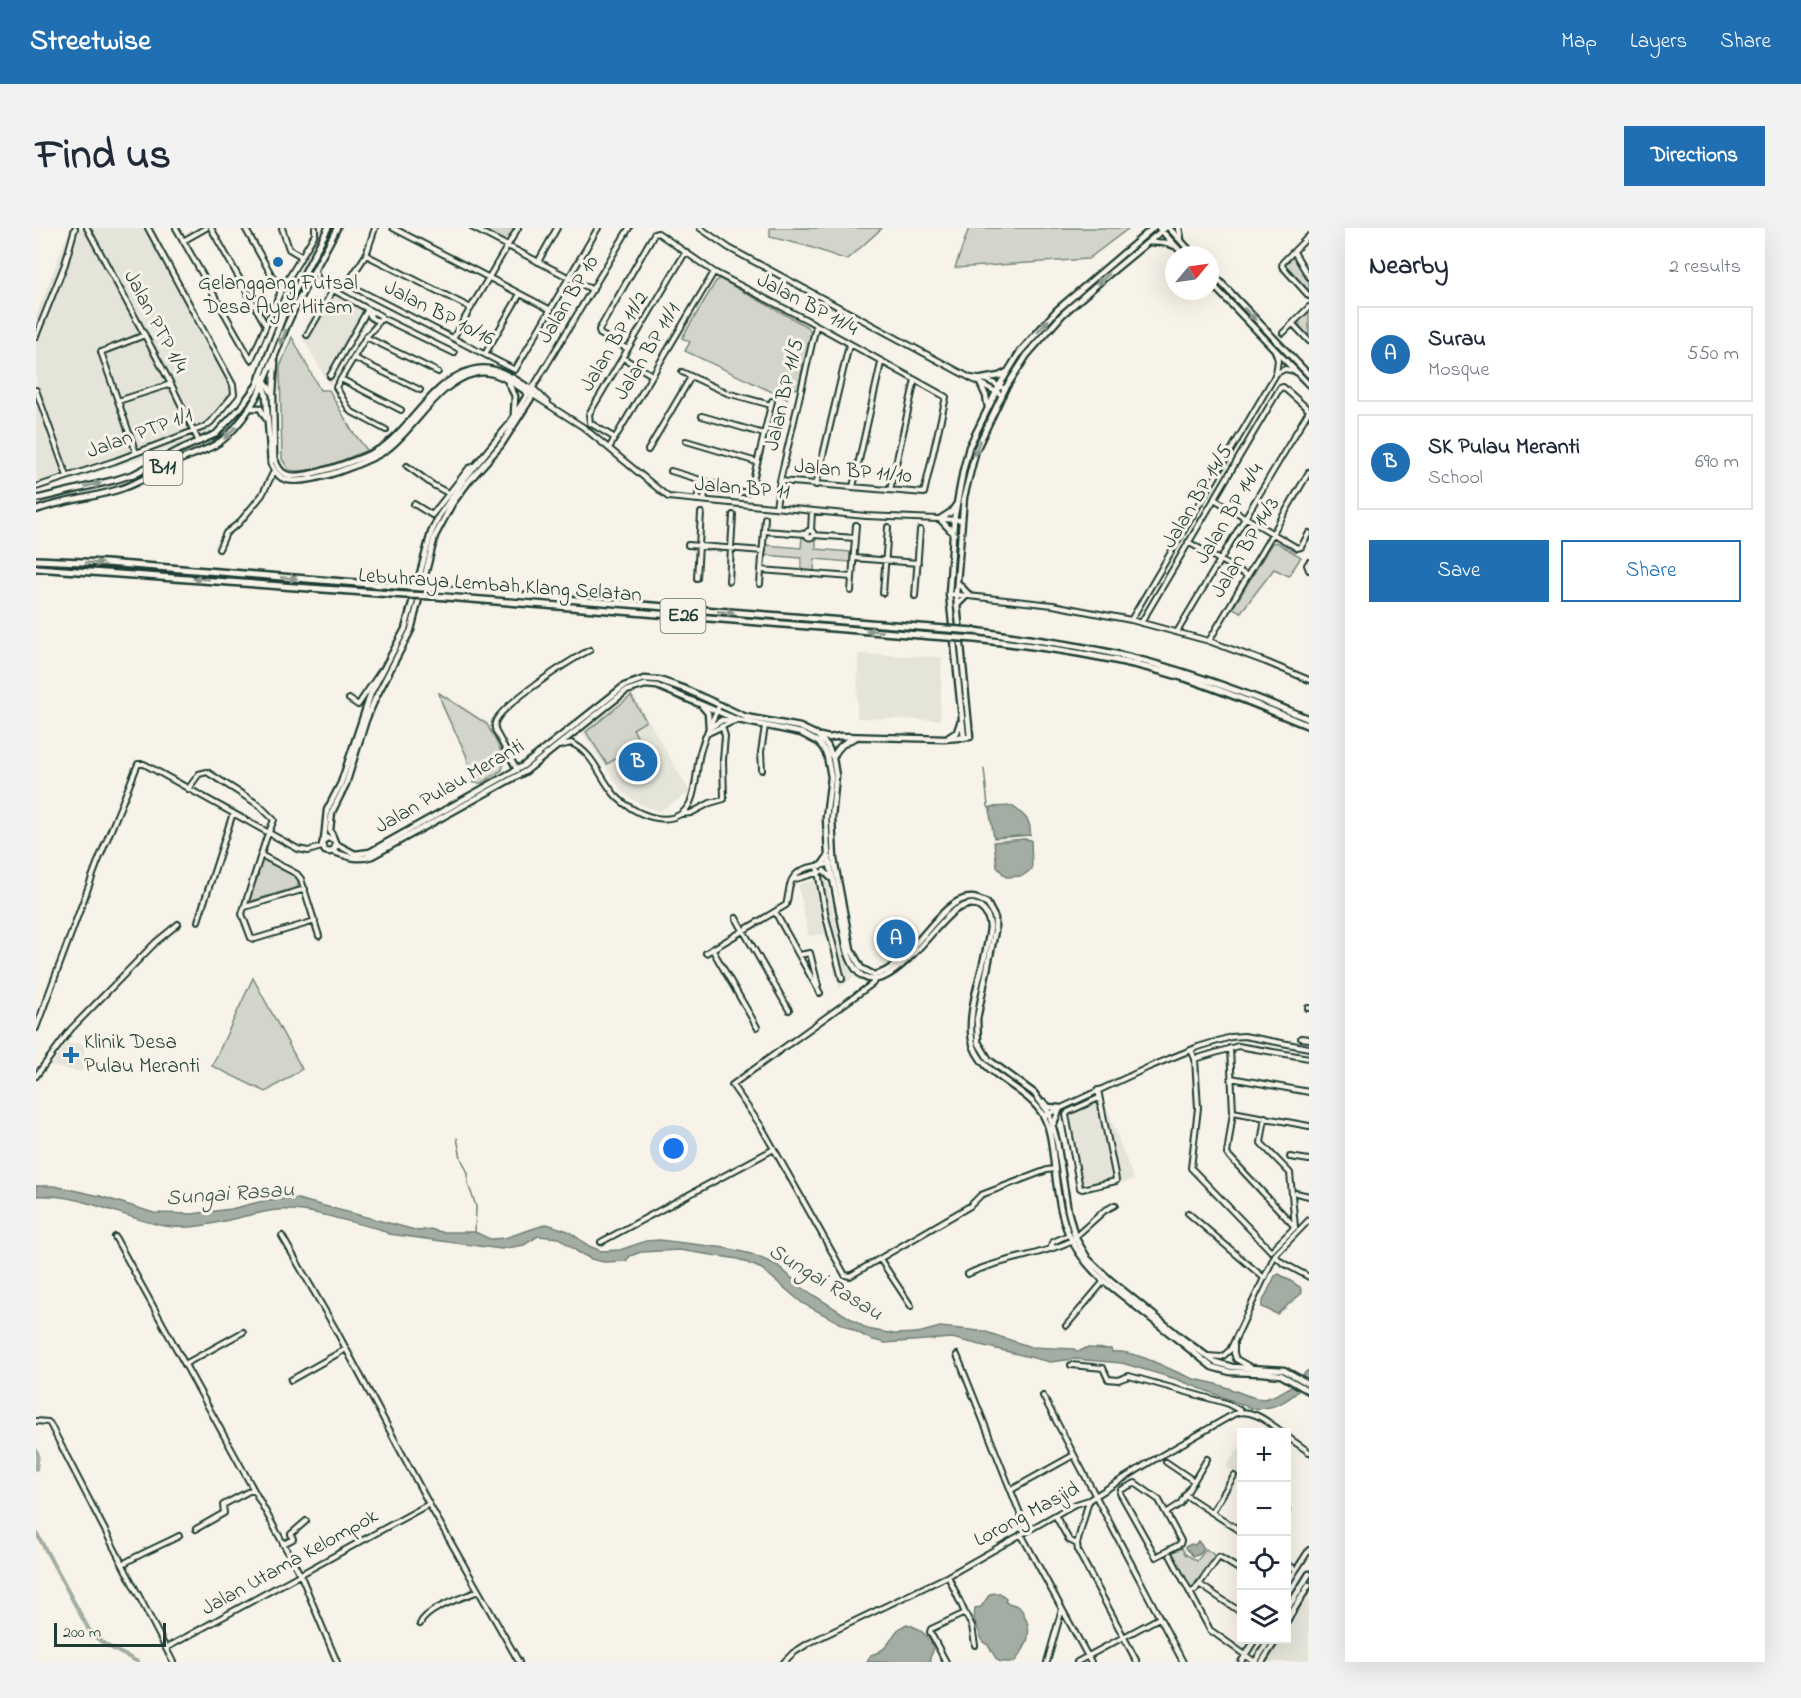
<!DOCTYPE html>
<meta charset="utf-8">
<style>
:root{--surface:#fff;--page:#f2f2f3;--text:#1f2937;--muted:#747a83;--line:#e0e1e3;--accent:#1f6fb2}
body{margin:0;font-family:"Indie Flower",sans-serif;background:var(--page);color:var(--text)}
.controls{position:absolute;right:18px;bottom:18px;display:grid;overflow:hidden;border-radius:0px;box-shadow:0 6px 24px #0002}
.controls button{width:54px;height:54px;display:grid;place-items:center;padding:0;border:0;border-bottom:2px solid var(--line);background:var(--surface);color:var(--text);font:30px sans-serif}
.compass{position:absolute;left:1129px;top:18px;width:54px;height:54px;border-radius:50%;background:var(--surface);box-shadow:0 6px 24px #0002;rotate:61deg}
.scale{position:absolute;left:18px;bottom:15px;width:112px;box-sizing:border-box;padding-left:6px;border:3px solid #1f3d34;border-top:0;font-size:16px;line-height:21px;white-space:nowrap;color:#1f3d34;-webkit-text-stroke:4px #f7f3e8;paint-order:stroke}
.you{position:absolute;left:638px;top:921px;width:21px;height:21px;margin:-15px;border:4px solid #fff;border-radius:50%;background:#1a73e8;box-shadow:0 0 0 9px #1a73e833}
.badge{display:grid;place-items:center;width:39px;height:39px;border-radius:50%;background:var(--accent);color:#fff;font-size:20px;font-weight:700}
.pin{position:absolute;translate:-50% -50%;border:3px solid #fff;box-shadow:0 2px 6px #0006}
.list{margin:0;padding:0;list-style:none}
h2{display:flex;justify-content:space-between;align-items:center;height:78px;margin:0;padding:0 24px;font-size:26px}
h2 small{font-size:20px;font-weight:400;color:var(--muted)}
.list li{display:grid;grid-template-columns:39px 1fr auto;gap:18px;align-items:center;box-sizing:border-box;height:96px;margin:0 12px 12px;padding:0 12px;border:2px solid var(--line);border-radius:0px}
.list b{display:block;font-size:22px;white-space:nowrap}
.list p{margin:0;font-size:20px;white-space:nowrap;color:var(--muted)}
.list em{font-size:20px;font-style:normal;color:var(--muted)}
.actions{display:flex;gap:12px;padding:18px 24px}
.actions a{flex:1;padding:14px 0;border:2px solid var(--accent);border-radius:0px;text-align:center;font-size:21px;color:var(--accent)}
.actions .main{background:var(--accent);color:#fff}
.icon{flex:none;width:33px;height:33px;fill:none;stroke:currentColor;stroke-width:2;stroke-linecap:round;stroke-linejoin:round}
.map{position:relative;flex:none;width:1273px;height:1434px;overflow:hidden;border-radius:0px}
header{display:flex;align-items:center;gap:36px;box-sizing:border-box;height:84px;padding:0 30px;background:var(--accent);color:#fff}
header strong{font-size:28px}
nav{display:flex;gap:33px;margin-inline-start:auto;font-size:21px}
.intro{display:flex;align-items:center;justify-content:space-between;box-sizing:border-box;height:144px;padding:0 36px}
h1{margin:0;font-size:42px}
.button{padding:15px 27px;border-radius:0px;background:var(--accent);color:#fff;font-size:21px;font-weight:700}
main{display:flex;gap:36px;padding:0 36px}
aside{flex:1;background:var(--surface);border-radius:0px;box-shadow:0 6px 24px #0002}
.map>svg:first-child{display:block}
</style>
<header>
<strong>Streetwise</strong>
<nav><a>Map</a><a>Layers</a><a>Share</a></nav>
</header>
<div class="intro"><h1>Find us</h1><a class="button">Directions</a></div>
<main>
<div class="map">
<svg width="1273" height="1434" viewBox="0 0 1273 1434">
<rect width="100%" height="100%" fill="#f7f3e8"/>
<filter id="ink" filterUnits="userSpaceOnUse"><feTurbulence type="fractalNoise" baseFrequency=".0167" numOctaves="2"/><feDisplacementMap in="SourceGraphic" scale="12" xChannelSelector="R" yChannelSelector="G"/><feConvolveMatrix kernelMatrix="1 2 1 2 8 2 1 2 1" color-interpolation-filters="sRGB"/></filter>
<g filter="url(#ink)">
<!-- built -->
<path fill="#e5e4d9" d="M34,0H118L204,164L173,204L125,224L0,264V88Z
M291,60L337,84L294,158L265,106Z
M822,426L906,429L904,492L821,490Z
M596,465L654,564L624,583L604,576L587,565L546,504Z
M788,649L792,656L805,723L818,749L803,760L789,706L773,708L762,657Z
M31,815L49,816L46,844L15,838Z
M1066,867L1098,952L1042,964L1026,886Z
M1205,1217H1206L1205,1249L1190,1239Z
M1273,1364V1434H1232L1245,1412H1250L1251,1401Z"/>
<!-- green -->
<path fill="#d3d5ca" stroke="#79897f" stroke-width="1.5" d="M437,0H482L471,18Z
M734,0H846L811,32L771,18L734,9Z
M933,0H1093L1052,31L919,40Z
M1257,27L1273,53V63L1250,38L1249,34Z
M684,51L772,99L775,105L762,161L753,160L751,171L649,123L654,114L646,110L680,53Z
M1273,83V109L1264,99L1263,93Z
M256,109L284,162H293L316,203L331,222C310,231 275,247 253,242L246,231L244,139Z
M766,309L775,312L780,310V321L814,324V334L779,331L778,343L765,342V330L729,327L731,317L765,320Z
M1240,314L1265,329L1253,348L1238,341L1205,384L1197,380L1236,315Z
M403,465L451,496L469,531L466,542L446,555H438C434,546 433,536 430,527C422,506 408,488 403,465Z
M595,468L610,493L597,501L605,516L571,536L550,504Z
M228,632L262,649V659L216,673L213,670L224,634Z
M217,750L266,841L230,864L176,838Z
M1146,1320L1149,1326L1161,1333L1170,1321L1177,1326L1178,1329L1155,1361L1135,1325Z"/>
<!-- water -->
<path fill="#a4ada3" stroke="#6f8077" stroke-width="1.5" d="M976,578C987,586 996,592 994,607L958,610L954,586L955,579Z
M988,611L995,612L996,641L986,648L970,649L961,639L958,614Z
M0,958H18L64,968L118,985L156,986L195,981L231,972L258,970L383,1003L394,1001L405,1004H439L454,1011L469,1010L511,996L532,1003L553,1018L565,1023L584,1022L610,1013L623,1012L690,1020L715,1026L741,1037L768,1061L831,1101L858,1106L882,1105L904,1099L935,1102L950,1104L995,1119L1038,1121L1042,1124L1050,1120L1075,1121L1076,1124C1099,1121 1137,1144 1158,1151C1167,1153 1179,1155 1189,1159C1199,1162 1222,1174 1232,1170C1240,1167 1250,1163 1256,1157C1262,1152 1266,1146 1273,1142V1152C1257,1170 1240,1183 1215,1180L1140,1151L1086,1135L1038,1131L1014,1134L916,1110L849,1115L834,1111L766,1075L726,1041L702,1031L643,1022L605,1024L594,1028L590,1033L568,1034L555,1031L542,1024L523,1010L502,1008L488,1017L465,1021L353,1006L344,1001C313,995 273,979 241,982C205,986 166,1004 129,998C86,990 44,965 0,968Z
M1243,1046L1264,1059L1266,1065L1241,1086L1226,1079V1075L1239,1048Z
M1162,1313L1168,1320C1166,1325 1162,1328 1157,1328L1149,1319L1155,1316L1159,1317Z
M959,1365H964L970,1370L969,1374C974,1376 979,1376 983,1379C987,1382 988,1387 990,1391C997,1407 989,1422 978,1434H965L961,1432L952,1417L947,1414L938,1391L939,1380L945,1379L954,1366Z
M871,1396C883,1400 905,1415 894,1429L895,1434H831L835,1427C859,1420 852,1404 871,1396Z"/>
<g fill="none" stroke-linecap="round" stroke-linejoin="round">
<!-- stream -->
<path stroke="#6f8077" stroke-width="1.5" d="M948,541L952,578L955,583
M421,910L425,930L432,945V956L440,978L439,1005"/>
<!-- canal -->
<path stroke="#a4ada3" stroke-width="4" d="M0,1222L2,1227L0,1241
M0,1304L53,1402C66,1418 84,1424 102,1434"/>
<defs>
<path id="minor" d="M51,0L135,156L163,214
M140,0L215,132L245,63L279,6V0
M175,0L229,96
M209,0L244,62
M246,0L253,21L265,28
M339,0L330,27L313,53V57L479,142L562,0
M357,0L515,82
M437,0L557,62
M664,0L693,20L966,167
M1273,8L1247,34L1246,38L1273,68
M147,13L170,0
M1258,24L1273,49
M330,27L435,80
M502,34L521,0
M279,43L283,54L337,84
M338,84L345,88V92C340,93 335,91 333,86Z
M346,90L418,125
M342,93L340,98L330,109L300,159L314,183L350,202
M1257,96L1273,113
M1247,105L1273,79
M271,107L297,62
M0,108L29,36L39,0
M330,109L402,144
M417,110L482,0
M592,121L564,106L563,102L618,6L622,5L678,44L773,93L910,169L888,265L744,253
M1239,123L1242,132L1240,146L1095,392L1173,413L1230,434L1273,452
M449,126L484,66
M318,130L384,162
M587,130L616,147
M646,144L691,165L735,177
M1241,145L1249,141L1259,143
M294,148L332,81
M935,150L951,152L969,161
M305,151L365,182
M495,161L498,158L593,0
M0,162L31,248
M499,162L512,175
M497,167L547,199L632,269L830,288L926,292
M82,173L135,156
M666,188L728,206
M579,210L554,195L553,186L649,25
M650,213L721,234
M573,220L678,44
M612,222L655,149
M100,225L65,124L109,107
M371,238L397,257L412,265
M635,243L705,264H711L715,261L736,173
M780,257L813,117
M0,259L79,233L168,199L175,194L198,166L197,157L112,0
M817,259L845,135
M854,262L879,152
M1178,271L1261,320L1265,319L1273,305
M661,272L664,253
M668,272L671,255
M378,276L396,287L433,240L439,238
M740,279L744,253L780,98
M770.5 306a3.5 3.5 0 1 1 7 0a3.5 3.5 0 1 1-7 0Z
M728,303L770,306
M775,303L776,283
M777,307L819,310
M1152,314L1210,347
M652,317L727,323
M183,321L190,305L203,295L226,267L238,243
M818,330L882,335
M1273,334L1271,337L1273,342
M725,342L816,349
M661,350L665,285
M693,353L697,287
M724,356L729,290
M815,363L820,297
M847,365L852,299
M913,366L1017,377L1095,392
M879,368L884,302
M1105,395L1244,160L1247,159L1273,182
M1141,404L1273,183
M1173,413L1273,244
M313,471L322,477L345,443
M672,505L698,493
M524,518L535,515C558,525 563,549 579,567C596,586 639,605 654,575C661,560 660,541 664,525C668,509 676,493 683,478
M481,542L460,504C459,500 458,499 459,495C463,478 536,431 554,422
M726,542L725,524L729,498
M152,561L163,546L171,544L223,577L238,592L230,611L206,686L215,710L219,711L279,693
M646,586L655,585L674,575L688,571L687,532L689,508L686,498
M225,627L261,646L265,651L283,708
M781,638L790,689L806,751
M756,652L784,644
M209,679L269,661
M739,684L784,765
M700,690L753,782
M162,693L197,585
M676,721L721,799
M670,725L750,677C752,671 752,664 754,657C758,639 779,638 795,636
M763,727L774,725L782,757
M839,752L836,756L696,857L725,898L809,1047L814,1048L934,978L945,967L1011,942L1019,941
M1272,780H1273
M0,800L61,636L102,536H108L262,621L272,623L286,619
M1265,810L1273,811
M1194,820L1197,884L1191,926L1259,999
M1155,822L1159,831L1162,880L1155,940L1235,1023L1259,999L1254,945L1225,915L1229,889
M1159,831L1202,818L1273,830
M0,848L35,801L120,714L142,696
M1195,850L1273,864
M1062,862L1079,946L1080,953L1046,961L1044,960L1030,887L1032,884L1063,870
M1197,884L1273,898
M1008,888L1113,839L1162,819L1195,809L1208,808L1273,820
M1254,929L1273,932
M1260,965L1273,968
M1152,985L1228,1050
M246,1008L300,1102L393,1276L483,1434
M79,1009L265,1348L301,1434
M1039,1009L1068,983L1079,977
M565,1014L738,921
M1014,1021L1017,1014L1032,1007
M1239,1028L1247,1035L1273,1049
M844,1031L875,1078
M932,1046C965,1030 1002,1029 1035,1013
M1030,1098L1068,1053
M1198,1116V1125L1200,1131L1214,1139
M921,1127L991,1303
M1171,1128L1186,1129L1194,1122L1239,1027L1273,992
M149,1136L207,1104
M1035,1137L1067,1140L1072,1151L1082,1152L1093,1148L1190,1175L1205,1183
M255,1152L310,1121
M1007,1168L1147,1434
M0,1193L12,1194L14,1196L137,1434
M1250,1208L1273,1224
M1130,1234L1158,1253
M1099,1255L1123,1272L1145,1313L1144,1316L1120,1329L1084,1265L1085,1262Z
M975,1262L1038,1227
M1149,1267L1206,1304
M1053,1272L1041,1316L1042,1323L1101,1434
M1176,1284L1198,1248
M1130,1285L1144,1276L1171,1231
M1250,1285L1251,1283
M1019,1287L1033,1312L1041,1316
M160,1301L188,1285L187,1277L217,1261
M985,1306L1055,1434
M247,1316L257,1311L255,1306L270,1293
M1134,1327L1174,1402L1219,1434
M1250,1335L1260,1342L1273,1322
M87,1336C105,1325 124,1318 143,1308
M1163,1356L1206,1385
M1250,1358L1260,1342
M1154,1365L1159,1362L1183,1329L1206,1343
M929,1385L936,1398L939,1417
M384,1396C391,1380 426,1370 442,1363
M130,1420L393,1276
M748,1434L757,1425L773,1415L912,1348L1037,1277L1053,1272L1114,1234L1198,1186C1216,1179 1233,1195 1246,1204
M910,1434L894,1404L895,1401L929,1385L912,1348
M1011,1434L1026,1381
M1041,1434L1123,1390
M1205,1434L1219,1412"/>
<path id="major" d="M1123,0L1148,27
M1133,0L1158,27
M1143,0L1145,12
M1112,14L1131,15L1139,18
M1174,43L1273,147
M1174,54L1273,157
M225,146L237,167L238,230C241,237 244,245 252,247C270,252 337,228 351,216C380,192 399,152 436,142C459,135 480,152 499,164L465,217L433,253L416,276L399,308L375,402L340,469L330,492L310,556L296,584L294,602L299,614V620L294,624L289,623L286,617L287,613L291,610L296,611
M224,148L230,167L235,236C238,242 241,247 246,250C267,261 338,233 354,219C383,195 403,153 440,145C460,141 478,156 494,166
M946,151L963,148L971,144
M472,154L479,168L478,186
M945,157L950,168L952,180
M237,165L239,134
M215,180H224L230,190
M0,271L79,252L98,246L143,222L180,206L205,179L221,157L251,78L292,0
M0,282C27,272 57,270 84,261C103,255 120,244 137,235C155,226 176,222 190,209C222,179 233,141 249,102C263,67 284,34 301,0
M918,306L904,291L915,284L920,277
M920,378L932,366L921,354
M666,478L672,485L673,500
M673,500L686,492L699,493
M784,508L793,510L804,508L908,511L934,509L920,366L928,269L940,222L969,161L991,127L1027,86L1066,52L1129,0
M913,509L921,504L924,495
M928,510L913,366L918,292L927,243L933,219L963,158L984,124L1021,82L1117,0
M797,530C801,520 809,513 819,510
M288,612L291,582L305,555L335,465L369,401L395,305L403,288L429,250L472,198L495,161
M300,616L319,626L334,624L487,538L588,458L608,451L623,452L649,461L710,489L764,499L781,507L791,517L797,530L800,548L796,590L798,631L815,721L825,740L838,747C873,742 903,670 934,670C940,669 946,673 951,675L959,690V703L941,791L942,814L953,832L998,865L1013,885L1021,914L1032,983L1039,1009L1052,1031L1073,1051L1147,1111L1179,1134L1196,1139L1248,1142L1273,1156
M296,623C310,628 321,633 336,628L490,543L590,463L609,457L621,458L702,492L765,505L782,514L787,520L791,528L795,549L790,590L792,626L811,722C835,799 891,703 918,683C924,679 930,677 936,676C948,679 953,687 954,699C951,734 930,779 936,812C943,848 989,857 1007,887C1015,901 1016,919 1018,935C1024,987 1028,1017 1068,1053L1176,1139L1194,1144L1226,1145L1245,1147L1273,1163
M785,638L792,628
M788,643L795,650
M1008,875L1013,879L1024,880L1018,895
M1250,1383L1273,1346
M1250,1394L1273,1357
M1219,1434L1233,1412
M1226,1434L1240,1412"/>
<path id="highway" d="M0,332L70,335L372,359
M0,340L370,367
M401,361L896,400
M398,368L896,408
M939,403C991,411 1045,417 1096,430C1157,445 1215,467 1273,491
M939,411C1010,419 1081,429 1149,450C1191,464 1232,481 1273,498"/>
</defs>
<!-- minor casing -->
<use href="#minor" stroke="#1f3d34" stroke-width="8"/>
<!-- major casing -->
<use href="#major" stroke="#1f3d34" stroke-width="9"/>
<!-- highway casing -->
<use href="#highway" stroke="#1f3d34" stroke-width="10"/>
<!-- minor -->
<use href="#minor" stroke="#f7f3e8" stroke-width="4"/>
<!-- major -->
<use href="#major" stroke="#f7f3e8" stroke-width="4.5"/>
<!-- highway -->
<use href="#highway" stroke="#f7f3e8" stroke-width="5"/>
<defs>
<path id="highway-bridge" d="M372,359L401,361
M370,367L398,368
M896,400L939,403
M896,408L939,411"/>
</defs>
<!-- highway-bridge casing -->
<use href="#highway-bridge" stroke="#1f3d34" stroke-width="10" stroke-linecap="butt"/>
<!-- highway-bridge -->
<use href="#highway-bridge" stroke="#f7f3e8" stroke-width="5"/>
</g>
<!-- one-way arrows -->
<defs><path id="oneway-solid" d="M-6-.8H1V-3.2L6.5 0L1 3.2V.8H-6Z" transform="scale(1.5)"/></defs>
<g fill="#8b988e">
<use href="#oneway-solid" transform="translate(1067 51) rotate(140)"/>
<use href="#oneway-solid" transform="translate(1214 86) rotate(46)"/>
<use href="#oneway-solid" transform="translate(1007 98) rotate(-48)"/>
<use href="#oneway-solid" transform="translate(247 109) rotate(110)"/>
<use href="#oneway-solid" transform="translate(194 205) rotate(135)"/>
<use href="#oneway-solid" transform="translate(941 220) rotate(111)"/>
<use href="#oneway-solid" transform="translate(57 257) rotate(-13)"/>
<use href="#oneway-solid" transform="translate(58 335) rotate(3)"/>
<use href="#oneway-solid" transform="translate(253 350) rotate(5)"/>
<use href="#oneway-solid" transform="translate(165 351) rotate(-176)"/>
<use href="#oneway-solid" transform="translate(690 384) rotate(5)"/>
<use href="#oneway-solid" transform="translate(838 403) rotate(-175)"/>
</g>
</g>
<!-- markers -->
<g fill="#1f6fb2" stroke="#f7f3e8" stroke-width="2">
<circle cx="242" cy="34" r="6"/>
<path d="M32 818h6v6h6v6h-6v6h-6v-6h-6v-6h6z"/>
</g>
<g text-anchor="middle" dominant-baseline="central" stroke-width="6" stroke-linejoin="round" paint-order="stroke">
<!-- shield labels -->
<g fill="#f7f3e8" stroke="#60746a" stroke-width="1.5">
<rect x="107.5" y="223" width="39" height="34" rx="4.5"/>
<rect x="624.5" y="371" width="45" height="34" rx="4.5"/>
</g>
<g font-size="20" font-weight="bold" fill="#1f3d34">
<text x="127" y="240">B11</text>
<text x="647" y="388">E26</text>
</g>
<!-- poi labels -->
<g font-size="21" fill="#1f3d34" stroke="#f7f3e8">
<text x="242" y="56">Gelanggang Futsal<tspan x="242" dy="24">Desa Ayer Hitam</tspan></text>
<text x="48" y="815" text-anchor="start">Klinik Desa<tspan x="48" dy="24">Pulau Meranti</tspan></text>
</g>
<!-- street labels -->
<g font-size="21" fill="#1f3d34" stroke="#f7f3e8">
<text transform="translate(533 72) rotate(-59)">Jalan BP 10</text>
<text transform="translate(771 77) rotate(28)">Jalan BP 11/4</text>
<text transform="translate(403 86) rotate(27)">Jalan BP 10/16</text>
<text transform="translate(119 94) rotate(62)">Jalan PTP 1/4</text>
<text transform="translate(579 114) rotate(-59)">Jalan BP 11/2</text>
<text transform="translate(612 124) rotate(-59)">Jalan BP 11/1</text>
<text transform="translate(749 167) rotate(-77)">Jalan BP 11/5</text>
<text transform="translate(104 206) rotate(-20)">Jalan PTP 1/1</text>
<text transform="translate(817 244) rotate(5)">Jalan BP 11/10</text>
<text transform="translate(706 261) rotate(5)">Jalan BP 11</text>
<text transform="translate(1162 269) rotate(-59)">Jalan BP 14/5</text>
<text transform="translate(1194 286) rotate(-59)">Jalan BP 14/4</text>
<text transform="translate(1210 320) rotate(-59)">Jalan BP 14/3</text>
<text transform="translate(464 358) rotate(4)">Lebuhraya Lembah Klang Selatan</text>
<text transform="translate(414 559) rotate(-30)">Jalan Pulau Meranti</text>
<text transform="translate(991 1287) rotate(-28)">Lorong Masjid</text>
<text transform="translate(254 1335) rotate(-29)">Jalan Utama Kelompok</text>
</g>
<!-- water labels -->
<g font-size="22" font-style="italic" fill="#405950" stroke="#f7f3e8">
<text transform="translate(194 967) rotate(-4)">Sungai Rasau</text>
<text transform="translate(789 1055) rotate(31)">Sungai Rasau</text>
</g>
</g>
</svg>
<div class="controls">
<button>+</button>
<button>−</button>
<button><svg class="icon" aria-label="locate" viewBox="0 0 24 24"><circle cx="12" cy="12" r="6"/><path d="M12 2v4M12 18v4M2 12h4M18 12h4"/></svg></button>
<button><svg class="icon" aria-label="layers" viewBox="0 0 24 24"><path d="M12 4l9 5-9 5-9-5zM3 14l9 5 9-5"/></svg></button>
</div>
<svg class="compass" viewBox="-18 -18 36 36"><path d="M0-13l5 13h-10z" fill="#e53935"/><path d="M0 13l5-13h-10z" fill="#747a83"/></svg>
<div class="scale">200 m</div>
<div class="you"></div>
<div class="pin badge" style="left:860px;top:711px">A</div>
<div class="pin badge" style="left:602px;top:534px">B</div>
</div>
<aside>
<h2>Nearby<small>2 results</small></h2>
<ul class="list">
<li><span class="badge">A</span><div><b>Surau</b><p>Mosque</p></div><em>550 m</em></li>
<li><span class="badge">B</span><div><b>SK Pulau Meranti</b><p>School</p></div><em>690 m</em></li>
</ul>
<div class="actions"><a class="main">Save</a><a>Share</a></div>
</aside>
</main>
